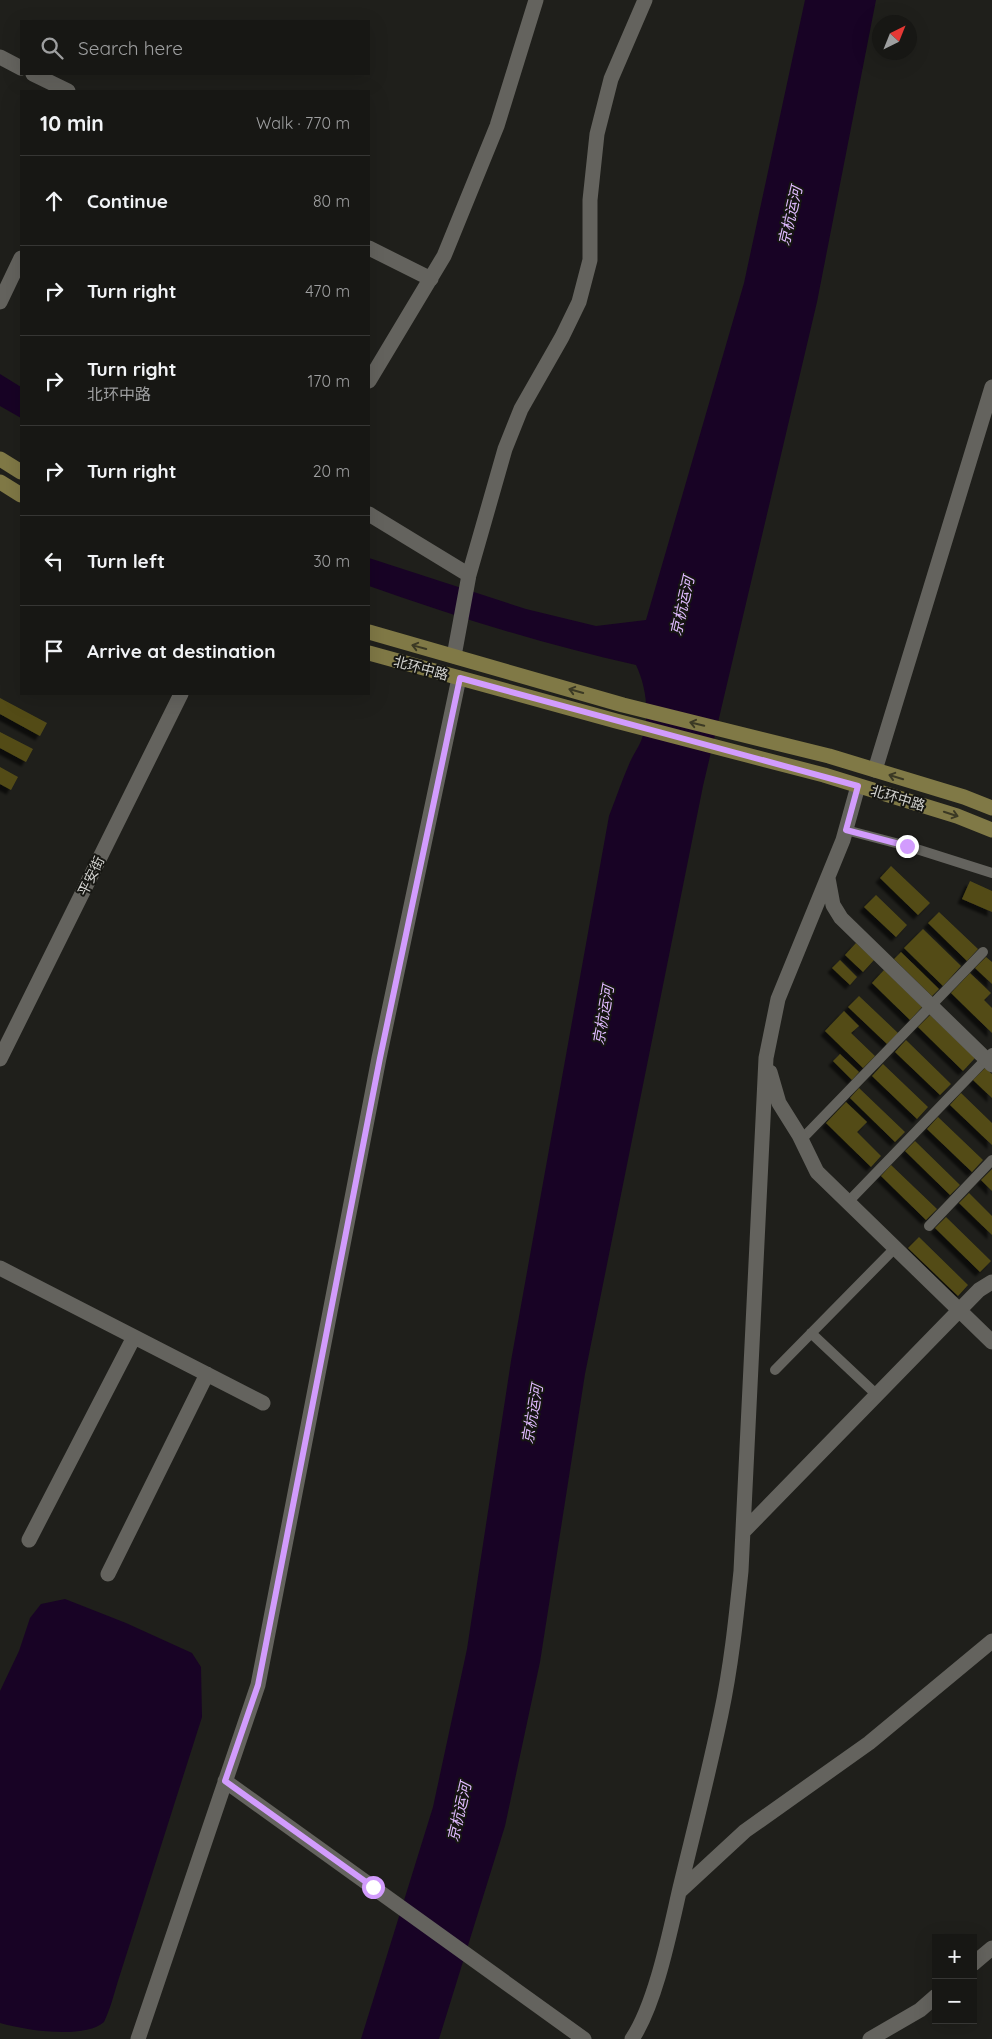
<!DOCTYPE html>
<meta charset="utf-8">
<style>
:root{--surface:#171714;--page:#242422;--text:#f1f3f6;--muted:#9e9fa0;--line:#363634}
body{margin:0;font-family:Quicksand,"Noto Sans SC",sans-serif;background:var(--page);color:var(--text)}
.controls{position:absolute;right:15px;bottom:15px;display:grid;overflow:hidden;border-radius:0px;box-shadow:0 5px 20px #0002}
.controls button{width:45px;height:45px;display:grid;place-items:center;padding:0;border:0;border-bottom:1px solid var(--line);background:var(--surface);color:var(--text);font:25px sans-serif}
.compass{position:absolute;left:872px;top:15px;width:45px;height:45px;border-radius:50%;background:var(--surface);box-shadow:0 5px 20px #0002;rotate:43deg}
.stop{position:absolute;width:15px;height:15px;margin:-11px;border:4px solid #d29cfd;border-radius:50%;background:#fff}
.stop.end{background:#d29cfd;border-color:#fff;box-shadow:0 1px 5px #0008}
.list{margin:0;padding:0;list-style:none}
h2{display:flex;justify-content:space-between;align-items:center;height:65px;margin:0;padding:0 20px;font-size:21px}
h2 small{font-size:16px;font-weight:400;color:var(--muted)}
.list li{display:grid;grid-template-columns:32px 1fr auto;gap:15px;align-items:center;box-sizing:border-box;height:90px;padding:0 20px;border-top:1px solid var(--line)}
.list b{display:block;font-size:19px;white-space:nowrap}
.list p{margin:0;font-size:16px;white-space:nowrap;color:var(--muted)}
.list em{font-size:16px;font-style:normal;color:var(--muted)}
.icon{flex:none;width:28px;height:28px;fill:none;stroke:currentColor;stroke-width:2;stroke-linecap:round;stroke-linejoin:round}
.map{position:relative;flex:none;width:992px;height:2039px;overflow:hidden}
.search{position:absolute;background:var(--surface);box-shadow:0 5px 20px #0002;left:20px;top:20px;width:350px;height:55px;display:flex;align-items:center;gap:12px;box-sizing:border-box;padding:0 18px;border-radius:0px;color:var(--muted);font-size:19px}
.panel{position:absolute;background:var(--surface);box-shadow:0 5px 20px #0002;left:20px;top:90px;width:350px;height:605px;border-radius:0px}
.map>svg:first-child{display:block}
</style>
<div class="map">
<svg width="992" height="2039" viewBox="0 0 992 2039">
<defs>
<filter id="shadow"><feDropShadow dx="-4.5" dy="4.5" stdDeviation="1" flood-color="#0009"/></filter>
</defs>
<rect width="100%" height="100%" fill="#1f1f1b"/>
<!-- water -->
<path fill="#180325" d="M805,0H876L817,302L703,786L585,1374L540,1662L505,1826L439,2039H361L433,1807L467,1649L511,1361L609,816C616,798 622,780 630,762C633,755 638,748 641,741C651,718 646,686 636,665C545,645 457,617 369,586V558L526,609L596,626L646,620L744,283Z
M0,374L21,387V418L0,406Z
M65,1599L126,1623L192,1653L201,1667L202,1717L118,1981C114,1994 110,2010 104,2022C85,2039 28,2031 0,2023V1691L19,1651L30,1618L41,1604Z"/>
<!-- building -->
<path fill="#534c18" filter="url(#shadow)" d="M0,698L47,723L40,736L0,714Z
M0,732L33,749L26,762L0,748Z
M0,767L18,777L11,790L0,784Z
M891,866L930,903L918,915L880,878Z
M970,881L992,891V912L962,899Z
M876,895L907,925L896,937L864,907Z
M939,912L978,949L967,961L928,923Z
M923,929L961,966L943,986L904,948Z
M856,943L874,960L863,972L845,955Z
M901,952L939,989L932,996L894,959Z
M986,957L992,962V984L975,968Z
M840,960L857,977L850,985L832,968Z
M884,970L922,1007L910,1020L872,983Z
M970,973L991,993L984,1000L992,1008V1033L951,993Z
M859,996L898,1033L887,1044L848,1007Z
M844,1011L859,1026L851,1033L875,1056L863,1068L825,1031Z
M930,1015L975,1058L963,1071L918,1027Z
M906,1040L951,1084L940,1095L895,1052Z
M840,1054L859,1072L852,1080L833,1061Z
M883,1064L928,1107L917,1119L872,1076Z
M985,1068L992,1074V1098L973,1080Z
M859,1088L905,1132L895,1142L850,1098Z
M961,1093L992,1123V1145L950,1105Z
M846,1102L867,1122L857,1132L881,1156L871,1167L826,1123Z
M938,1117L983,1160L972,1172L927,1129Z
M915,1141L960,1185L950,1195L905,1151Z
M891,1165L937,1209L926,1220L881,1176Z
M992,1169V1191L981,1180Z
M969,1193L992,1216V1235L959,1203Z
M946,1217L991,1261L980,1272L935,1228Z
M919,1237L968,1285L958,1296L908,1248Z"/>
<g fill="none" stroke-linecap="round" stroke-linejoin="round">
<!-- service -->
<path stroke="#64635e" stroke-width="10" d="M846,830L907,846L992,873
M801,1140L983,952
M848,1202L992,1053
M929,1226L992,1160
M811,1333L877,1395
M775,1370L895,1248"/>
<!-- minor -->
<path stroke="#64635e" stroke-width="15" d="M0,57L21,68
M33,74L68,91
M369,248L431,279
M0,302L21,258
M369,381L444,256L497,126L536,0
M369,514L469,575
M454,656L469,575L505,449L521,409L562,337L579,302L590,260V200L597,134L611,79L645,0
M875,770L992,387
M828,878L833,905L841,918L992,1065
M770,1072L779,1103L799,1135L817,1172L992,1342
M0,1268L263,1403
M743,1532L979,1290L992,1282
M29,1540L134,1337
M108,1574L207,1374
M225,1781L584,2039
M679,1892L745,1831L869,1743L992,1641
M973,1964L992,1948
M138,2039L258,1685L379,1058L459,678
M632,2039C656,2003 670,1931 680,1888C694,1830 709,1772 721,1714C731,1667 736,1619 741,1571L766,1058L778,999L843,840L858,786
M870,2039L920,2010L936,1996"/>
<!-- tertiary -->
<path stroke="#64635e" stroke-width="15" d="M0,1059L181,694"/>
<!-- primary -->
<path stroke="#807946" stroke-width="15" d="M0,459L21,472
M0,482L21,495
M369,632L623,705L829,756L964,797L992,808
M369,653L616,721L824,775L957,816L992,830"/>
</g>
<!-- one-way arrows -->
<defs><path id="oneway-shaft" d="M-6 0H5M1.5-3L5.5 0L1.5 3" fill="none" stroke-width="1.6" stroke-linecap="round" stroke-linejoin="round" transform="scale(1.25)"/></defs>
<g stroke="#3b3924">
<use href="#oneway-shaft" transform="translate(419 647) rotate(-165)"/>
<use href="#oneway-shaft" transform="translate(576 691) rotate(-164)"/>
<use href="#oneway-shaft" transform="translate(697 724) rotate(-166)"/>
<use href="#oneway-shaft" transform="translate(896 777) rotate(-163)"/>
<use href="#oneway-shaft" transform="translate(951 814) rotate(18)"/>
</g>
<g fill="none" stroke-linecap="round" stroke-linejoin="round">
<!-- route -->
<path stroke="#d29cfd" stroke-width="6" d="M373,1887L225,1781L258,1685L380,1058L460,678L858,786L846,830L907,846"/>
</g>
<g text-anchor="middle" dominant-baseline="central" stroke-width="4" stroke-linejoin="round" paint-order="stroke">
<!-- street labels -->
<g font-size="14" fill="#d3d3d0" stroke="#161612">
<text transform="translate(421 668) rotate(15)">北环中路</text>
<text transform="translate(898 798) rotate(17)">北环中路</text>
<text transform="translate(91 876) rotate(-64)">平安街</text>
</g>
<!-- water labels -->
<g font-size="15" font-style="italic" fill="#dfbafe" stroke="#161612">
<text transform="translate(790 216) rotate(-77)">京杭运河</text>
<text transform="translate(682 606) rotate(-77)">京杭运河</text>
<text transform="translate(603 1015) rotate(-80)">京杭运河</text>
<text transform="translate(532 1414) rotate(-80)">京杭运河</text>
<text transform="translate(459 1812) rotate(-77)">京杭运河</text>
</g>
</g>
</svg>
<div class="controls">
<button>+</button>
<button>−</button>
</div>
<svg class="compass" viewBox="-18 -18 36 36"><path d="M0-13l5 13h-10z" fill="#e53935"/><path d="M0 13l5-13h-10z" fill="#9e9fa0"/></svg>
<div class="stop" style="left:373px;top:1887px"></div>
<div class="stop end" style="left:907px;top:846px"></div>
<div class="search"><svg class="icon" aria-label="search" viewBox="0 0 24 24"><circle cx="10" cy="10" r="6"/><path d="M15 15l6 6"/></svg>Search here</div>
<section class="panel">
<h2>10 min<small>Walk · 770 m</small></h2>
<ul class="list">
<li><svg class="icon" aria-label="ahead" viewBox="0 0 24 24"><path d="M12 20V5M6 11l6-6 6 6"/></svg><div><b>Continue</b></div><em>80 m</em></li>
<li><svg class="icon" aria-label="right" viewBox="0 0 24 24"><path d="M7 20v-9h11M14 6l5 5-5 5"/></svg><div><b>Turn right</b></div><em>470 m</em></li>
<li><svg class="icon" aria-label="right" viewBox="0 0 24 24"><path d="M7 20v-9h11M14 6l5 5-5 5"/></svg><div><b>Turn right</b><p>北环中路</p></div><em>170 m</em></li>
<li><svg class="icon" aria-label="right" viewBox="0 0 24 24"><path d="M7 20v-9h11M14 6l5 5-5 5"/></svg><div><b>Turn right</b></div><em>20 m</em></li>
<li><svg class="icon" aria-label="left" viewBox="0 0 24 24"><path d="M17 20v-9H6M10 6l-5 5 5 5"/></svg><div><b>Turn left</b></div><em>30 m</em></li>
<li><svg class="icon" aria-label="arrive" viewBox="0 0 24 24"><path d="M6 21V4h12l-3 4 3 4H6"/></svg><div><b>Arrive at destination</b></div></li>
</ul>
</section>
</div>
